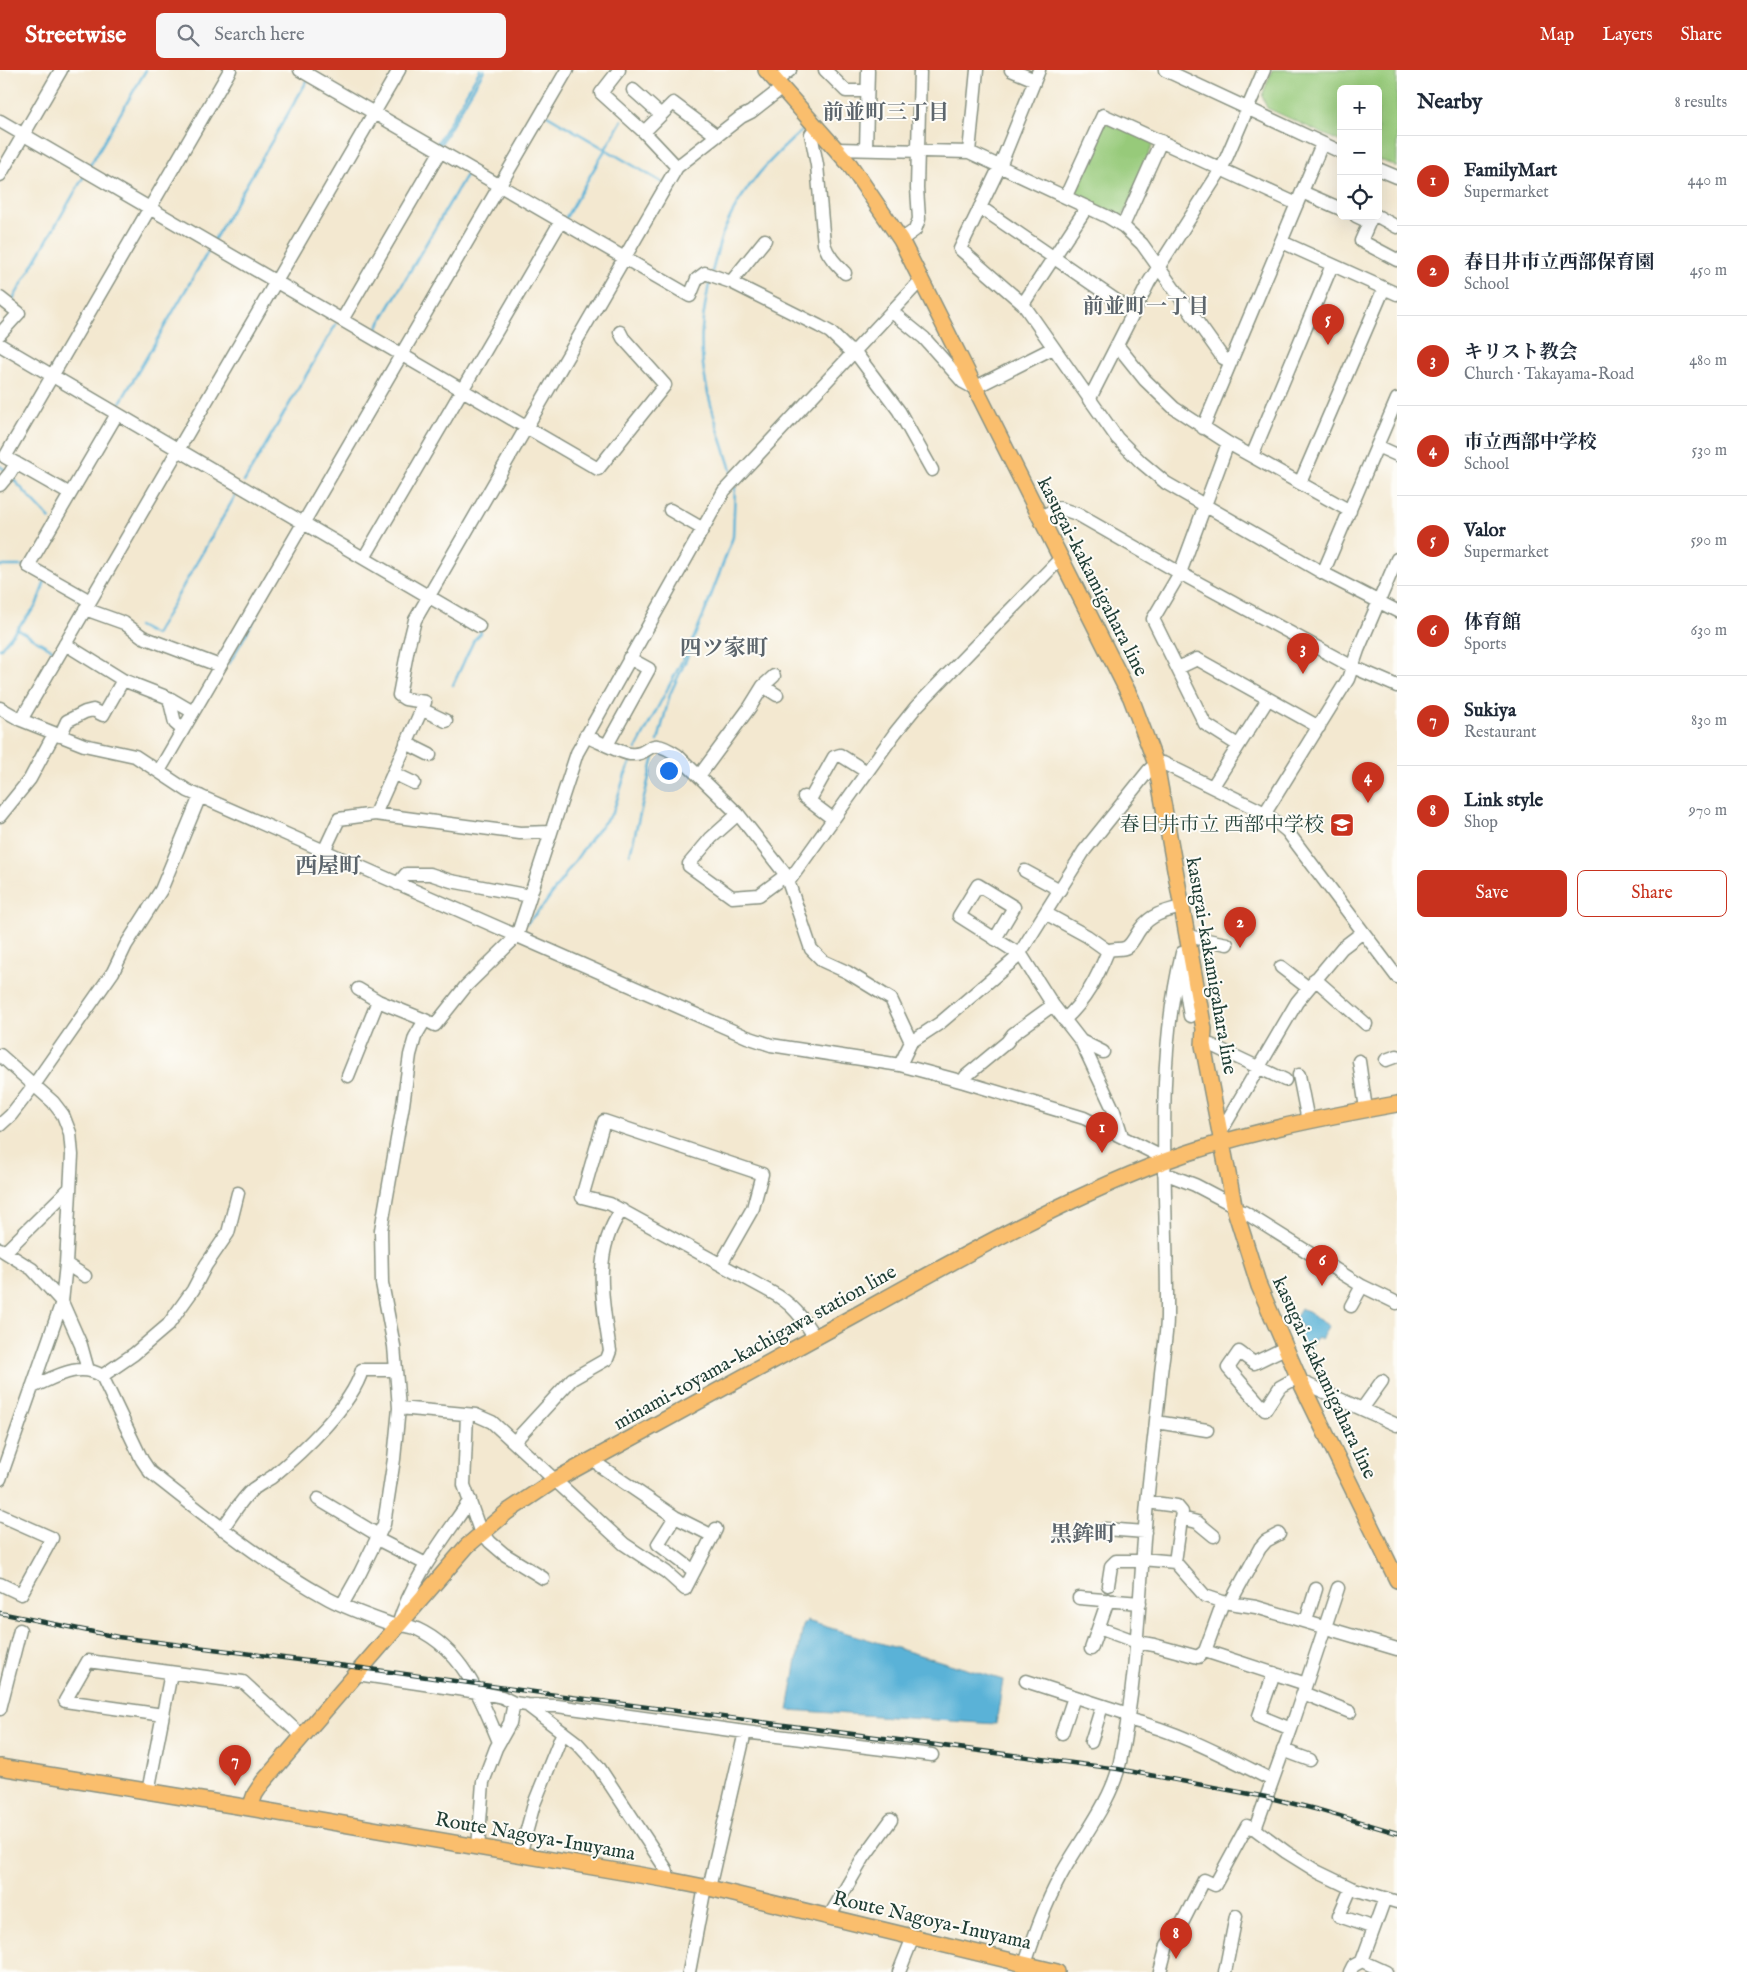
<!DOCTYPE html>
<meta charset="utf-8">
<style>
:root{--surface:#fff;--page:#f6f6f7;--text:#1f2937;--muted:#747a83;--line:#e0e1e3;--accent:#c8321e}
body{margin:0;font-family:"IM FELL English","Noto Serif JP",serif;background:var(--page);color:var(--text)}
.controls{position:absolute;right:15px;top:15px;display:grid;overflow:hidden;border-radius:8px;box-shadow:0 5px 20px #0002}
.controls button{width:45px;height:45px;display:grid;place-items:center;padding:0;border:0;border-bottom:1px solid var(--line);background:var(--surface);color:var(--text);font:25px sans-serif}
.you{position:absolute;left:668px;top:700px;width:18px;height:18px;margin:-12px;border:4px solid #fff;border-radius:50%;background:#1a73e8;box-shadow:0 0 0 8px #1a73e833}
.badge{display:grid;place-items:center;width:32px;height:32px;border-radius:50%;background:var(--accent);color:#fff;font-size:16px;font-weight:700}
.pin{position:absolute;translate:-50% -41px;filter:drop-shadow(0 1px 2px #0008)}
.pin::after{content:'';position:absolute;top:26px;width:18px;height:15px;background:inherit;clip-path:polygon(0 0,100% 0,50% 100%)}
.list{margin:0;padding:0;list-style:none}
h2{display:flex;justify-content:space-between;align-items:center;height:65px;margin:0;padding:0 20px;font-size:21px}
h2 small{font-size:16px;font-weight:400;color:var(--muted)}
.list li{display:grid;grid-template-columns:32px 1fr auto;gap:15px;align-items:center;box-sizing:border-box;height:90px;padding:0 20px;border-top:1px solid var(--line)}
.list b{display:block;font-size:19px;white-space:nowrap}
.list p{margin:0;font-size:16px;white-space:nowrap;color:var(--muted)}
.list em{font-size:16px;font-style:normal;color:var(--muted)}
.actions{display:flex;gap:10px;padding:15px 20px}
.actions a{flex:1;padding:11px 0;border:1px solid var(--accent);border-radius:8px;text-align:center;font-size:18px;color:var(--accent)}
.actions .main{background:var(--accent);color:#fff}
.icon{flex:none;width:28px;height:28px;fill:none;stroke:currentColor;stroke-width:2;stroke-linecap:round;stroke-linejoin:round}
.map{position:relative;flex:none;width:1397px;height:1902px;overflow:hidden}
header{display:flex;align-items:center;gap:30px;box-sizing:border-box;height:70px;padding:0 25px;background:var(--accent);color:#fff}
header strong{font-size:24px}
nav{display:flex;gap:28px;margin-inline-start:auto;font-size:18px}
.search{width:350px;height:45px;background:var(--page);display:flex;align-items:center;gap:12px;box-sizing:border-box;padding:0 18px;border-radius:8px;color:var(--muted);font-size:19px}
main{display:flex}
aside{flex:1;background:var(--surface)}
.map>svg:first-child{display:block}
</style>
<header>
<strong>Streetwise</strong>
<div class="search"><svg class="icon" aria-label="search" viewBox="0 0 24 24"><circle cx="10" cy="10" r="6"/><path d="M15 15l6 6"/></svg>Search here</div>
<nav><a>Map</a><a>Layers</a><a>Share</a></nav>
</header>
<main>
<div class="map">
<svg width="1397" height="1902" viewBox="0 0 1397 1902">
<rect width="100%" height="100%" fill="#fdfcf7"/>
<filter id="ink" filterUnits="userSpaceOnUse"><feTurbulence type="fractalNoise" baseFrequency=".02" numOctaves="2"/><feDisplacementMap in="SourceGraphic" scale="10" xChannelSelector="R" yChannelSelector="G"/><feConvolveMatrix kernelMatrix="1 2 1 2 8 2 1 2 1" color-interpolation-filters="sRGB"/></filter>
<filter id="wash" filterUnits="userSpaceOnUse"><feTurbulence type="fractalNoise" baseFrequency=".0096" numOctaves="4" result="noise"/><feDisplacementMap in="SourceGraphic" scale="20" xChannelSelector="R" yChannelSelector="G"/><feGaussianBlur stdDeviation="1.12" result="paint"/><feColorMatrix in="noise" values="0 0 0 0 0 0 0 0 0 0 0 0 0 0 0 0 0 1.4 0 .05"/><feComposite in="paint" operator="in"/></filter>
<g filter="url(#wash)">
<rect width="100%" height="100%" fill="#f3e8d0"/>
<!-- green -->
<path fill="#97ca7a" stroke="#5b8457" d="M1272,0H1397V97L1378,89V19H1341V72L1267,38L1262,26Z
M1104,52L1154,72L1123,147L1119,149L1074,126L1072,122Z"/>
<!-- water -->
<path fill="#5ab2d7" stroke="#3c7886" d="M1301,1238L1329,1256L1321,1269L1317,1267L1309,1279L1305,1277L1299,1262L1302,1257L1293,1251Z
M807,1551L1003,1610L996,1654L788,1640L803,1556Z"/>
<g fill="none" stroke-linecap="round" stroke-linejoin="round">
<!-- stream -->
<path stroke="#5ab2d7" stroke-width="2.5" d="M547,45L663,113
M437,74L480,0
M440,75L484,0
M606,78L622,50
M89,97L146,0
M565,149L605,80
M214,170L307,11
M712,202C716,187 719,171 725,158C743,116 773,86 806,57L799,49
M710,209C707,226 703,243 702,259C698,310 719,359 733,407
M12,231L84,106
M374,263L466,105
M117,338L209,180
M0,396L6,401
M12,408L50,449
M244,412L336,254
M0,496H23
M138,556L155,565
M17,559L55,581L56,580
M155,565L238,421
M0,579L36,536L45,511
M229,594L258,543
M453,615L474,570L481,563L480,560
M658,671L670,624L693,575L692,572
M636,679L692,572L706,539L733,467L735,417
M630,784L656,679
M527,853L544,835L591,768L613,742L625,705L632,689"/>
</g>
</g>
<g filter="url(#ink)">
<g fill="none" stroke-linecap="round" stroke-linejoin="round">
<defs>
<path id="minor" d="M300,0L690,226L697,209L705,203L731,212L819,256L830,262L853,284
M619,0L601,23L644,62L677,97
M825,0L846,21H867
M1011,0L1035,10
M1039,0L1000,96L960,179L1023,234L1117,368L1141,392L1166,413L1323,503L1397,541
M1165,0L1341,82
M776,11L790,0
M633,20L661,45
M0,51L598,399L665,315L623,268L620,262
M816,58L811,64L817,95L824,174C828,186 836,194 845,203
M644,62L673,33L717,66
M836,79L969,82L1108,147L1123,156L1142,174L1223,288L1231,292
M866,79L868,0
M969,82L977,0
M1378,99L1397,107
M0,105L61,0
M1302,122L1341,139
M1066,126L1103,45L1297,134
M980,137L1133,242
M1356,146L1369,152
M1372,146L1361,171L1397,190
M1377,146L1397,157
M1123,156L1161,71
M901,170L915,160L919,149L917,118L920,0
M1282,172L1397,224
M731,212L765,170
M0,228L19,243L0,264
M1023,234L1087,137
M892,242L924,268L963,312L974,318L1053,278
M342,250L440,82
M0,275L479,556
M1117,275L1145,310L1174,338L1228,373L1350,441
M855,282L899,341L932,400
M1089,330L1149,212L1222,98L1264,0
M1203,358L1322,74
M1228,373L1180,503L1153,549L1205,654L1238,675
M1377,376L1397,385
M1252,386L1332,195
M1300,413L1384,218
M0,415L10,403L16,393
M70,424L5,387L230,0
M670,440L703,459
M1040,447L1059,438L1077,444L1180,503L1353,597L1397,616
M364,488L561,151
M1323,503L1397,329
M90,531L28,496L117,344
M85,539L124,553L143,567L220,596
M65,574L123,610L169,628L193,642
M1178,598L1197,589L1319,657
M763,616L777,625
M169,628L175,653L183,660
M0,638L21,650L84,675L135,686L188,721L747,967L771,975L900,995L964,1012L1084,1048L1164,1088
M421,639L446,651
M21,650L399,0
M60,666L67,651L85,642L93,640L103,645L123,610
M585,666C596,670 620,683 630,684C653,686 646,664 677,685L738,744L786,805L811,879L823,891L847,902L891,929L911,972
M406,673L430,685
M607,675L649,599L629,588
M159,701L567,0
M393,703L414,713
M699,706L750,637L763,616L774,606
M1213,716L1268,629
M812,726L834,687L840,685L867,702
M804,727L833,749
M1265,743L1348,609L1358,580L1397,489
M375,744L425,632L405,629L399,625L408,578L415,550L677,97L741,47L751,42L782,18
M738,744L711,768L689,794V796L732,827L759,825L786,805
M0,746L30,709L54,664
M324,781L339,749L375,744L520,763L551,762
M1025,801L1060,820
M789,811L895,663L916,637L1060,489
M398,814L406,804H430L451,811L530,826
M1045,843L1087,866L1108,881C1114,877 1121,881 1127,877C1133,873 1136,864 1141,858C1151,844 1166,841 1182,837
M1187,866L1227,874
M995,869L1014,837L978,815L959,846L1019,884
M1020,883L1053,935L1081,971L1103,982
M1182,896L1190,946
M1281,897L1307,917
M1315,909L1366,954
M358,919L378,931L425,950
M1064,950C1086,930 1097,908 1108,881
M1081,971L1114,1041L1122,1066
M1203,975H1211L1285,1010
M0,985L53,1032L63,1045L70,1063L72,1085L66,1194L62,1232L0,1409
M1386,990L1397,986
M1359,991L1366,1039
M900,995L911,972L940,953L1014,890L1020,883L1084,781L1149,700L1156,694L1163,693L1265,743L1287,761L1397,907
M1299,1005L1308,1051
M348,1006L378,931
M964,1012L966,1006L1007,972L1013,964L1053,935
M0,1055L11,1045L34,1015L113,902L126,875L161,820L200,726
M1220,1063L1297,932L1342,878L1363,862
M1164,1103L1195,1115L1235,1136
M1235,1140L1244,1142L1362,1216L1397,1233
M0,1179L32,1199L62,1232L81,1275L88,1300
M5,1182L70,1118
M66,1194L85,1206
M721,1194L753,1138L762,1104L604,1051L582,1127L610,1134L771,1222C792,1233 803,1248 815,1268
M1351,1236L1362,1216
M1285,1278L1254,1293L1239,1282L1228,1298L1265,1340L1280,1317L1298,1307
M102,1306L134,1284L168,1255L193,1220L206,1195L228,1163L238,1123
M1300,1311L1397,1355
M32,1317C54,1308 79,1291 102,1306L142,1390L150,1402C207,1447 265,1494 329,1529C350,1540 374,1548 396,1556
M399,1338L476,1345L492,1352L624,1474L666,1502L685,1519L716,1459
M1362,1339L1382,1311
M467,1345L464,1415L479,1458L490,1472L504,1484L543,1508
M1156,1352L1207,1360
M514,1372L572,1309L607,1289L610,1281C603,1235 591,1181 622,1140
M595,1388L600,1396L675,1447L713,1466
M318,1429L378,1465
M470,1430C443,1470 412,1508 398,1555C404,1556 411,1556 417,1559C463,1580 481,1628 499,1672
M1147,1432L1177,1436L1182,1442L1175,1492
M0,1445L52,1468L21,1524L0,1514
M675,1447L658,1474L694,1501
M1181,1448L1197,1452L1214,1466
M222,1459C232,1446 241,1429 253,1419C259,1415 266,1411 272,1407C301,1383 352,1336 362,1300H396
M1105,1459L1145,1462
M377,1469L426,1494
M1142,1489L1175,1492L1205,1526L1223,1532L1256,1537L1397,1579
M1108,1515L1111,1496L1116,1491H1142
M1079,1528L1140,1533
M1230,1533L1260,1478L1266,1471L1279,1464
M342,1535L360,1503L384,1454L394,1389L399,1338L396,1300L394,1276L382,1213L381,1160L403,1035L410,985L415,967L425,950L435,955L466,916L517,866L577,683L724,421L921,210
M1306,1551L1316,1519
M1099,1558L1137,1572L1154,1575L1198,1587L1205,1581L1306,1614
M1091,1579L1108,1530
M1205,1581L1223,1532
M1274,1603L1259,1646L1291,1659
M357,1604L478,1622L502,1627L514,1633L527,1635L557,1636L745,1662L932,1685
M1026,1611L1128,1644
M1303,1623L1350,1642
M527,1635L577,1673L598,1696L666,1799L669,1810
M0,1639L20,1560
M163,1645L65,1631L88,1591L243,1612L303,1667
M1127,1649C1180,1662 1224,1686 1272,1710
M1062,1663L1074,1627
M1091,1672L1102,1636
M1283,1680L1310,1690
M148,1722L171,1603
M1255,1759L1291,1659L1338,1518
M478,1778L483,1712L496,1678L510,1653L514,1633
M520,1785L534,1734L563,1662
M709,1818L745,1662
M1351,1818L1339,1846L1374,1858
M829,1847L864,1787L891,1750
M1362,1891L1386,1902
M1025,1894C1035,1864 1045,1835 1060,1807C1079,1771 1112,1732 1120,1692C1138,1607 1139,1519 1147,1433C1151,1390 1157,1347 1161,1303C1163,1285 1167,1265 1167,1246C1168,1125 1153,1003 1182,883L1190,882
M689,1902L705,1817
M899,1902L913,1867
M1160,1902L1167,1875L1176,1865L1204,1810L1215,1815L1247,1756L1255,1759L1286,1782L1318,1802L1351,1818L1397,1832
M1225,1902L1236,1846
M1350,1902L1353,1896L1362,1891L1385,1828"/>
<path id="major" d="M766,0L850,95L901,170L1131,628L1156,694L1204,959L1203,975L1235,1140L1259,1216L1300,1311L1397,1510
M0,1697L250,1738L669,1810L709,1818L1057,1902
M250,1738L255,1724L263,1712L467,1476L507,1442L555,1410C656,1355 757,1300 858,1244C957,1189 1056,1133 1162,1092C1237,1064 1318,1048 1397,1034"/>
</defs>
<!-- minor casing -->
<use href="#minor" stroke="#899282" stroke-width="15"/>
<!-- major casing -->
<use href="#major" stroke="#899282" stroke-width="18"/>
<!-- minor -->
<use href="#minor" stroke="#fff" stroke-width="12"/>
<!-- major -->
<use href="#major" stroke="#fabe6d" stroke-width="15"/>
<defs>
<path id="rail" d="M0,1543L118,1567L362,1598L563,1626L1118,1699L1266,1727L1319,1740L1397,1763"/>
</defs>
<!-- rail casing -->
<use href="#rail" stroke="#1f3d34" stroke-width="4.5"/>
<!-- rail -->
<use href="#rail" stroke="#fdfcf7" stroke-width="2.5" stroke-dasharray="8" stroke-linecap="butt"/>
</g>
</g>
<!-- icons -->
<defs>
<symbol id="school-square" viewBox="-11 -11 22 22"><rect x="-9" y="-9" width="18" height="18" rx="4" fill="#c8321e" stroke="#fdfcf7"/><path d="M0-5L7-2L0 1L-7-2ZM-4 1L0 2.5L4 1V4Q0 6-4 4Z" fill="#fff"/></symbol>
</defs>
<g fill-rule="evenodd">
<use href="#school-square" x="1328" y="741" width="28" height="28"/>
</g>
<g text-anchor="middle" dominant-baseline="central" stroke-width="4" stroke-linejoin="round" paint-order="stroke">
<!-- street labels -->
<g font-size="20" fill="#1f3d34" stroke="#fdfcf7">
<text transform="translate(1092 507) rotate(63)">kasugai-kakamigahara line</text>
<text transform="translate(1211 896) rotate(80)">kasugai-kakamigahara line</text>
<text transform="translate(755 1278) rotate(-29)">minami-toyama-kachigawa station line</text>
<text transform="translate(1324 1308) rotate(65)">kasugai-kakamigahara line</text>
<text transform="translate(535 1767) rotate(10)">Route Nagoya-Inuyama</text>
<text transform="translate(932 1851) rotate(13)">Route Nagoya-Inuyama</text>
</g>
<!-- poi labels -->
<g font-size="20" fill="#1f3d34" stroke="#fdfcf7" text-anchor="end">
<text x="1324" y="755">春日井市立 西部中学校</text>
</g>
<!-- neighbourhood labels -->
<g font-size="21" font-weight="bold" fill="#5c656c" stroke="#fdfcf7">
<text x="886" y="43">前並町三丁目</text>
<text x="1146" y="237">前並町一丁目</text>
</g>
<!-- quarter labels -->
<g font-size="22" font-weight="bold" fill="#5c656c" stroke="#fdfcf7">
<text x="724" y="579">四ツ家町</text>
<text x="328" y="797">西屋町</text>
<text x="1083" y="1465">黒鉾町</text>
</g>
</g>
</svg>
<div class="controls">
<button>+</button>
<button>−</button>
<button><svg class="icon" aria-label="locate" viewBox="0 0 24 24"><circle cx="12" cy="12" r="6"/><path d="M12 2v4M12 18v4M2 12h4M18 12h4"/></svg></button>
</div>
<div class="you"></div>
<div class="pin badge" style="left:1102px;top:1083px">1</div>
<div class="pin badge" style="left:1240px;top:878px">2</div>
<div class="pin badge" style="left:1303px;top:604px">3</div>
<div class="pin badge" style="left:1368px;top:733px">4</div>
<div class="pin badge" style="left:1328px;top:275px">5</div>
<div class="pin badge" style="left:1322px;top:1216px">6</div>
<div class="pin badge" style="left:235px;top:1716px">7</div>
<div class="pin badge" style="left:1176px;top:1889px">8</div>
</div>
<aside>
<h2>Nearby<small>8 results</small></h2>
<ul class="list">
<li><span class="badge">1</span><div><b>FamilyMart</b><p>Supermarket</p></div><em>440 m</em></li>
<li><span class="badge">2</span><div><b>春日井市立西部保育園</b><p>School</p></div><em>450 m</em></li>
<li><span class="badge">3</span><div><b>キリスト教会</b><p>Church · Takayama-Road</p></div><em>480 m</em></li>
<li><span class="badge">4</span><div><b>市立西部中学校</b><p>School</p></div><em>530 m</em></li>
<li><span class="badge">5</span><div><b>Valor</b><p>Supermarket</p></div><em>590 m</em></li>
<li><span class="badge">6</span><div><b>体育館</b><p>Sports</p></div><em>630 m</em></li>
<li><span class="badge">7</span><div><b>Sukiya</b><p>Restaurant</p></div><em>830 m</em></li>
<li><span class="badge">8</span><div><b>Link style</b><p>Shop</p></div><em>970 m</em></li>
</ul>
<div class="actions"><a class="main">Save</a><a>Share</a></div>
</aside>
</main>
